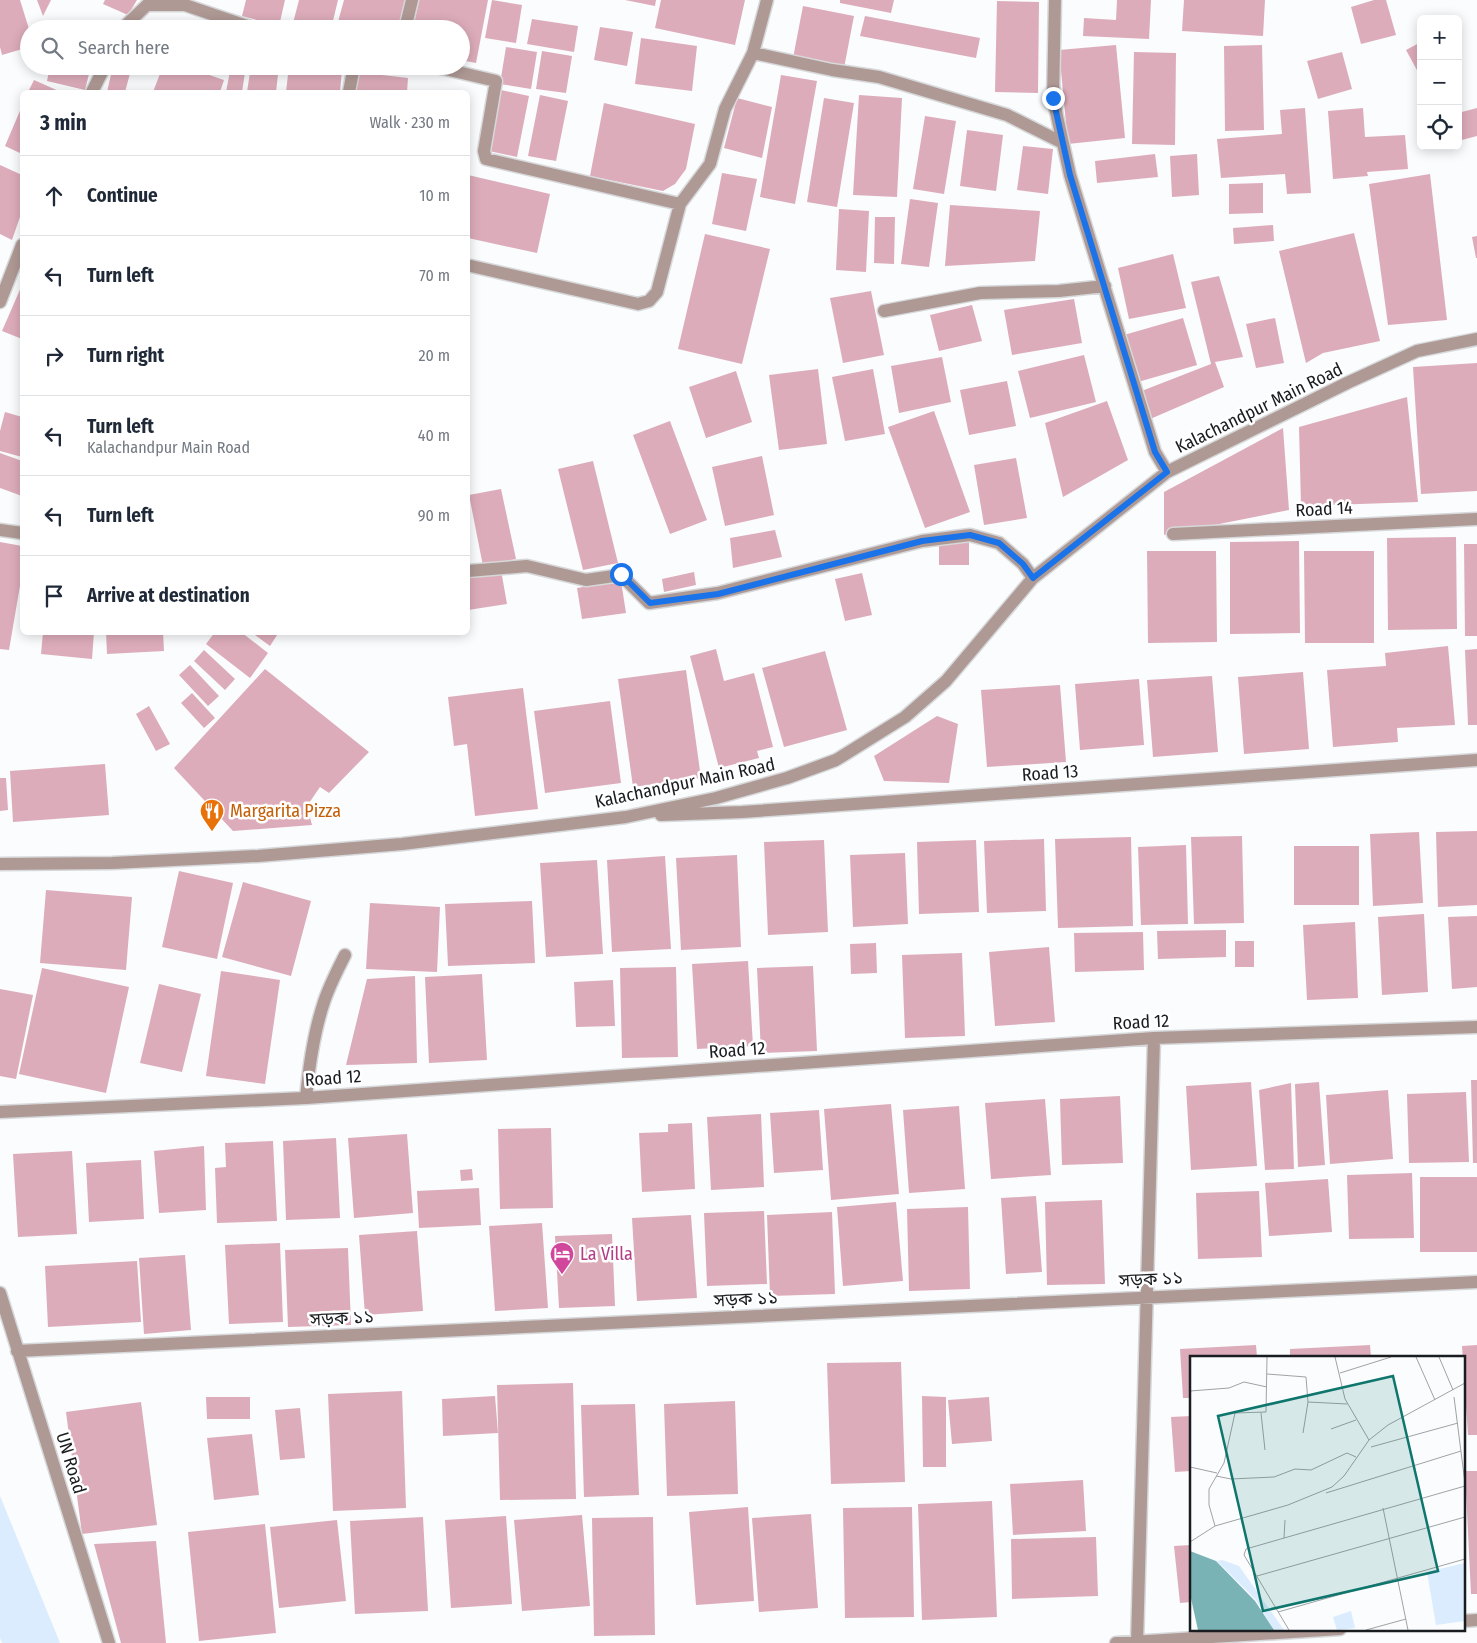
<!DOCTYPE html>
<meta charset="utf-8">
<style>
:root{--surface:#fff;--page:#f2f2f3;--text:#1f2937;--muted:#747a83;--line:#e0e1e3}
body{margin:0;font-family:"Fira Sans Condensed","Noto Sans Bengali",sans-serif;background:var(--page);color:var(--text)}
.controls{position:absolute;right:15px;top:15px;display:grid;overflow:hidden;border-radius:8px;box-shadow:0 2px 12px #0003}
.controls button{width:45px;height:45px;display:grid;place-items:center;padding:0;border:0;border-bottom:1px solid var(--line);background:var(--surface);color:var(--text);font:25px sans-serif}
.stop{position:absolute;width:15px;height:15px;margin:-11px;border:4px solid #1a73e8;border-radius:50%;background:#fff}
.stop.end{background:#1a73e8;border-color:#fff;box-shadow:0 1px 5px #0008}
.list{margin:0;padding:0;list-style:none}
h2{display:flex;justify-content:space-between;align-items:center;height:65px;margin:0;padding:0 20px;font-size:21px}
h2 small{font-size:16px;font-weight:400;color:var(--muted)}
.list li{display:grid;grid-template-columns:32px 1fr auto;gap:15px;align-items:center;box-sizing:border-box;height:80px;padding:0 20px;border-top:1px solid var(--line)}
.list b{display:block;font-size:19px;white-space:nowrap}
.list p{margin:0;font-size:16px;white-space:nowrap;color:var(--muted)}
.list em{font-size:16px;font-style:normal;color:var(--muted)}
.icon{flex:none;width:28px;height:28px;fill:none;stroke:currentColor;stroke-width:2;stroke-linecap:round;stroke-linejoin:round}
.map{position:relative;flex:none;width:1477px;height:1643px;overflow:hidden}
.search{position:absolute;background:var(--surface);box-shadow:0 2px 12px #0003;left:20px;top:20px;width:450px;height:55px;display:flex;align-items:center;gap:12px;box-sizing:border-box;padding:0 18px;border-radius:28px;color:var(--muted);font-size:19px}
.panel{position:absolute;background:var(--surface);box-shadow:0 2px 12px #0003;left:20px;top:90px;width:450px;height:545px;border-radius:8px}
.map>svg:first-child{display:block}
</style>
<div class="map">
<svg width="1477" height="1643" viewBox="0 0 1477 1643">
<rect width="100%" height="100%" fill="#fafcfe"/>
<!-- green -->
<path fill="#daecfd" d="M0,1496L60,1643H2L0,1638Z"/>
<!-- building -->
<path fill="#ddacba" d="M0,0H20L29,29V47L2,55L0,47Z
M37,0H51L43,16Z
M105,0H137L128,15L103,4Z
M246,0H285L279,26L242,16Z
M299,0H338L331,29H301L292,27Z
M344,0H406L398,29H336Z
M419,0H488L476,63L461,60V29H413Z
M492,0L522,5L516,43L485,38Z
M625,0H656L655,6Z
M661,0H745L735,45L655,28Z
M840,0H894L891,13L840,3Z
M1117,0H1151L1149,39L1083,36L1084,18L1116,20Z
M1184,0H1265L1263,36L1182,31Z
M1374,0H1386L1396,35L1361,44L1351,7Z
M997,1L1039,2L1038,93L995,92Z
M803,6L854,16L844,68L793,58Z
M865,16L980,38L976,58L860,36Z
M532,19L578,26L574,52L527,44Z
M600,27L633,32L627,66L594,60Z
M641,38L697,46L692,91L635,84Z
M1421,42V71L1418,72L1406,50Z
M1116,45L1125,138L1068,144L1059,50Z
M1262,45L1264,130L1225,131L1224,46Z
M506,47L537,52L531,89L500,84Z
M542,51L572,56L566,93L536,89Z
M1134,52L1176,53L1175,145L1132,144Z
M1342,52L1352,89L1318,99L1307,61Z
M50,66H91L85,90L47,81Z
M113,66H132L125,92H107Z
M163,66H183L224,80L220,92H153Z
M231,66H246L242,92H226Z
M251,66H279L276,92H247Z
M289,66H319L342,69L340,92H286Z
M356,72L408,78L407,92H354Z
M781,75L817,81L795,204L760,197Z
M34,80L61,92H28Z
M501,90L529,96L517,157L489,151Z
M540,95L568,101L556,161L528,156Z
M859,95L902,98L897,197L853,195Z
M737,98L772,107L762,158L724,148Z
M824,98L854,103L837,207L807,202Z
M604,103L695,124L686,169L675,184L663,191L590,176Z
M22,106V154L5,146Z
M1305,108L1311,193L1287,194L1285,174L1221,178L1217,139L1282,134L1280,110Z
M1363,108L1365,137L1405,135L1408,169L1367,172L1368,176L1333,179L1328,111Z
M1477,108V136L1458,141V113Z
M925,116L956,121L944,194L913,189Z
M967,130L1003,135L996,191L960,186Z
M1023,146L1053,149L1048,194L1017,190Z
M1155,154L1158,177L1097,183L1095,161Z
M1197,154L1199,195L1172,197L1170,156Z
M0,165L22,175V211L12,240L0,234Z
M722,173L757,179L746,231L712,224Z
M1430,174L1447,320L1388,325L1369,184Z
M468,175L550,194L537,253L468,238Z
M1263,183V213L1229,214V184Z
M910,199L938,203L929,267L901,264Z
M950,205L1040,211L1035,261L945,266Z
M839,209L869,211L866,272L836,270Z
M875,217H895L894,264L874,263Z
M1273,225L1274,241L1234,244L1233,228Z
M1354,233L1380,341L1323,353L1306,363L1279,251Z
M705,234L770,249L742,364L678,349Z
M1477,236V258H1476L1472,237Z
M1173,254L1186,308L1129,319L1118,268Z
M1219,276L1243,357L1215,362L1224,387L1148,420L1139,392L1211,364L1191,282Z
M22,285V339L2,331Z
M871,291L884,355L843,363L830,298Z
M1074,299L1082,343L1012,355L1004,310Z
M972,305L982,341L939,351L930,315Z
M1183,318L1197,365L1138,382L1124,335Z
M1275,318L1284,363L1256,368L1246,324Z
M1084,355L1096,402L1030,418L1018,371Z
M942,357L951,402L899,413L891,366Z
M1477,363V491L1421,494L1413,367Z
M818,369L827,444L779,450L769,375Z
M873,369L885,434L845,441L832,377Z
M736,371L752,422L706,438L689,387Z
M1007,381L1016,426L969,435L960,390Z
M1407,397L1418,502L1301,506L1299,427Z
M1107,401L1128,460L1063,497L1045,423Z
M934,411L970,512L925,528L888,427Z
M5,412L22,417V457L0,451V431Z
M670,421L707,520L670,534L633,435Z
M1283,428L1289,510L1164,535V492Z
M0,453L22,461V496L0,488Z
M762,456L774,515L725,526L712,467Z
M1016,458L1027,518L984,525L974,465Z
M593,461L618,563L583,570L558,469Z
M501,489L516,559L483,566L469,495Z
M775,530L782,557L733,568L730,538Z
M1456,537L1457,629L1388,630L1387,538Z
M939,541H969V565H939Z
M1299,541L1300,633L1230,634V542Z
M0,542L22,546V574L9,650L0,649Z
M1464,544H1477V636H1465Z
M1147,551H1216L1217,642L1148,643Z
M1304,551H1374V643H1305Z
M501,570L507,604L468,610V575Z
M694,572L696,585L664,592L662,579Z
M862,573L872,615L845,621L835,579Z
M621,581L626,613L582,619L577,588Z
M43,632H94L92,659L41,654Z
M106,632H163L164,651L107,654Z
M215,632H241L268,653L250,678L206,644Z
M251,632H279L270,646Z
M1448,646L1455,725L1397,728L1398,742L1333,747L1327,670L1386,666L1385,653Z
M716,649L724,681L754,673L773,747L757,751L759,758L719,768L690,656Z
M1477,649V725H1468L1465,650Z
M204,650L235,679L225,690L194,661Z
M825,651L847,730L784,747L762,668Z
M190,665L219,696L208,706L179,675Z
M265,669L369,752L329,793L320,787L307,806L312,825L233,831L174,768Z
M686,670L701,778L633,787L618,679Z
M1303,672L1309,749L1244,754L1238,677Z
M1212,676L1218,752L1153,757L1147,680Z
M1139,679L1144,745L1080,750L1075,684Z
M1060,685L1066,762L987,767L981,690Z
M523,688L538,809L475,816L467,744L454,746L448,697Z
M192,693L215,718L204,728L181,703Z
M610,701L621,783L545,793L534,711Z
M149,706L170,744L156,751L136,714Z
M937,716L958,724L949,783L884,781L874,756Z
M105,764L109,815L13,822L10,771Z
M0,778H6L8,810L0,811Z
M1477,831V905L1438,907L1436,832Z
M1419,832L1423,903L1373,906L1370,834Z
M1242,836L1244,923L1194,924L1191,837Z
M1131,837L1133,926L1058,928L1055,839Z
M1044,839L1046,911L987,913L984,841Z
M824,840L828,932L768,935L764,842Z
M976,840L979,912L919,914L917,842Z
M1186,845L1188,924L1141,925L1138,847Z
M1294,846H1359V905H1294Z
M905,853L908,924L853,927L850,855Z
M737,855L741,947L681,950L676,858Z
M665,856L671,949L612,952L607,860Z
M597,860L603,954L546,957L540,863Z
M179,871L233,883L217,959L162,947Z
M243,882L311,901L291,976L222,957Z
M46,890L132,897L126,970L40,963Z
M532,901L535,963L448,966L445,904Z
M370,903L440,907L437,972L366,969Z
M1424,914L1428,992L1382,995L1378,917Z
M1477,916V987L1452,989L1448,917Z
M1355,922L1358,998L1307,1000L1303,925Z
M1226,930V957L1158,959L1157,931Z
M1143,932L1144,970L1075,972L1074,933Z
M1235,941H1254V967H1235Z
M876,943L877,973L851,974L850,944Z
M1049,947L1055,1022L995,1026L989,952Z
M962,953L965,1036L905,1038L902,955Z
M748,961L753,1046L697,1049L692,964Z
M813,966L817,1051L761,1053L757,968Z
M676,967L678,1057L622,1058L620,968Z
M42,968L129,987L106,1093L19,1074Z
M221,971L280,980L265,1084L206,1076Z
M482,974L487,1060L429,1063L425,977Z
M415,976L417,1063L346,1065L367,979Z
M613,980L615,1026L576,1027L574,982Z
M159,984L201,994L182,1072L140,1063Z
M0,989L33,995L16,1079L0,1076Z
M1471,1080H1477V1163H1473Z
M1251,1082L1257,1166L1191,1170L1186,1086Z
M1319,1082L1325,1165L1298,1167L1295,1084Z
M1291,1083L1294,1169L1265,1170L1259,1090Z
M1388,1090L1393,1159L1330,1164L1326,1095Z
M1466,1092L1469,1162L1409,1163L1407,1094Z
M1120,1096L1123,1163L1062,1165L1060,1099Z
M1045,1099L1051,1175L991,1179L985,1103Z
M891,1104L899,1194L831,1200L824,1109Z
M959,1106L965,1189L909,1193L903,1110Z
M819,1110L823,1170L774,1173L770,1113Z
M761,1114L764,1187L711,1190L707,1117Z
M692,1123L695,1189L642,1192L639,1133L668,1132V1124Z
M551,1128L553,1208L500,1209L498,1129Z
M407,1134L413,1213L354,1218L348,1138Z
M336,1138L340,1218L286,1220L283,1141Z
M273,1141L277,1221L217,1223L215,1168L226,1167L225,1143Z
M204,1146L206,1210L159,1213L154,1151Z
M72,1151L77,1234L18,1237L13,1154Z
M141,1160L144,1219L89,1222L86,1163Z
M472,1169L473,1180L461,1181L460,1170Z
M1412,1173L1414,1238L1349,1239L1347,1175Z
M1420,1177H1477V1252H1420Z
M1328,1179L1332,1232L1269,1236L1265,1183Z
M479,1188L481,1225L419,1228L417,1191Z
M1259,1191L1262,1257L1198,1259L1196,1193Z
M1036,1196L1042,1272L1006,1274L1001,1198Z
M1102,1200L1105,1284L1047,1285L1045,1202Z
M896,1202L903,1281L843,1286L837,1207Z
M968,1207L970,1289L909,1291L907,1209Z
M764,1211L767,1284L707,1286L704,1213Z
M832,1212L835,1294L770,1296L767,1215Z
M691,1215L697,1298L637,1301L632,1218Z
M542,1223L548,1308L495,1311L489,1226Z
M417,1231L423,1311L365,1315L359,1235Z
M612,1234L615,1306L559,1308L555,1236Z
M280,1243L283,1322L229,1324L225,1245Z
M348,1248L351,1325L288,1327L285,1250Z
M185,1255L191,1330L144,1334L139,1258Z
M137,1261L141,1322L48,1327L45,1266Z
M1256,1345L1257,1357H1191V1398H1183L1180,1349Z
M1370,1345L1371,1357H1290V1349Z
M1477,1345V1435H1468L1462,1346Z
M901,1362L905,1482L831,1484L827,1363Z
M573,1383L576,1499L500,1500L497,1385Z
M402,1391L406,1508L333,1511L328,1394Z
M495,1396L498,1433L443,1436L442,1399Z
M922,1396L946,1397V1467H923Z
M206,1397H250V1419H207Z
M989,1397L992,1441L952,1444L948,1400Z
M735,1401L738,1494L667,1496L664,1404Z
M141,1402L157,1525L82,1534L66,1412Z
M635,1404L639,1495L584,1497L581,1405Z
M300,1408L305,1458L280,1460L275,1410Z
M1191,1416V1471L1175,1472L1171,1417Z
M252,1434L259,1495L214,1500L207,1438Z
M1465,1471H1477V1594H1471Z
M1083,1480L1086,1531L1013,1535L1010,1484Z
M992,1501L997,1617L922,1620L918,1504Z
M748,1507L754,1601L696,1605L689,1512Z
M912,1507L914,1617L845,1618L843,1508Z
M811,1514L818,1608L759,1612L752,1518Z
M582,1515L590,1606L522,1611L514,1520Z
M506,1516L512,1604L451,1608L445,1520Z
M423,1517L428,1611L355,1614L350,1521Z
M653,1517L655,1635L594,1636L592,1518Z
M337,1520L346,1601L279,1608L270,1527Z
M265,1524L276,1633L199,1641L188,1532Z
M1096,1537L1098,1596L1012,1599L1011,1539Z
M156,1541L166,1643H121L94,1544Z
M1191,1545V1602L1180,1603L1174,1546Z"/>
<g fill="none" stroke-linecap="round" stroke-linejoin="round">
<defs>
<path id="minor" d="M1055,0L1053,98L1070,175L1155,452L1167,472
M124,29L127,24L147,5H185L256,29
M405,29L412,0
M753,53L832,70L879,77L1007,115L1061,142
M432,66L496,81L484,151L486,159L680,204
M92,92L105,66
M349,92L354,66
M471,266L638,304L649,301L657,292L680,204L710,164L725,109L753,53L767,0
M0,302L22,245
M884,311L980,293L1059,291L1105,286
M0,530L22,533
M1173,534L1477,519
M468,571L527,566L586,580L621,575L649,603L718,593L922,541L970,535L999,543L1023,564L1033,578
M661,815L742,812L1477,760
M0,864L112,863L258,856L402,844L626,817L716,798L787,778L836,760L905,717L946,681L1033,578L1167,472L1347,383L1417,351L1477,339
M306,1098C309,1066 313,1036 323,1005C328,988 337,971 345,955
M0,1112L306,1098L1154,1038L1477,1027
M0,1293L109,1643
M17,1351L1477,1282
M1463,1621L1477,1620
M1116,1643L1340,1629
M1137,1643L1154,1038"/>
</defs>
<!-- minor casing -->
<use href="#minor" stroke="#d6d8da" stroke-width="15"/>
<!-- minor -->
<use href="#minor" stroke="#af9995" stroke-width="12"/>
</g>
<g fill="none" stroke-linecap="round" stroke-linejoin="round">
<!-- route -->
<path stroke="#1a73e8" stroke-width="6" d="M621,574L650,603L718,594L922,541L970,535L999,543L1023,564L1033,578L1167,472L1155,452L1070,175L1053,98"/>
</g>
<!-- icons -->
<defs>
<symbol id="restaurant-pin" viewBox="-11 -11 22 30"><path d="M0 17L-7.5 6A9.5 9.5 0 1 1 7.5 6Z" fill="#e8710a" stroke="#fff"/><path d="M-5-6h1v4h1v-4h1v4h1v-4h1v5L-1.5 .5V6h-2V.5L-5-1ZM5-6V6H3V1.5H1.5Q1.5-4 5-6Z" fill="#fff"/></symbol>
<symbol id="hotel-pin" viewBox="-11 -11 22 30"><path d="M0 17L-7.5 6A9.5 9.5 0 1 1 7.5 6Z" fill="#d1479c" stroke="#fff"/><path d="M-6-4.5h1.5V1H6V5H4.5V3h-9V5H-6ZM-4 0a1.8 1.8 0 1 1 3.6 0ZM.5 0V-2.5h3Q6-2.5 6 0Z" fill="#fff"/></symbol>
</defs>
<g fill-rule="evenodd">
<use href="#restaurant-pin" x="198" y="797" width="28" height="38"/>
<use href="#hotel-pin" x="548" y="1240" width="28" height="38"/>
</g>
<g text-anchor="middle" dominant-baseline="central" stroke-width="5" stroke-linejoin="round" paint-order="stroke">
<!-- street labels -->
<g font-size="18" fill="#1a1d20" stroke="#fff">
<text transform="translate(1259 408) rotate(-26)">Kalachandpur Main Road</text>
<text transform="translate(1324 509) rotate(-3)">Road 14</text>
<text transform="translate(1050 773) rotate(-4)">Road 13</text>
<text transform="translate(685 783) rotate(-12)">Kalachandpur Main Road</text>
<text transform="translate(1141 1022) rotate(-3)">Road 12</text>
<text transform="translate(737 1050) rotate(-4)">Road 12</text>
<text transform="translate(333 1078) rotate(-4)">Road 12</text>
<text transform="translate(1151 1279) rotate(-3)">সড়ক ১১</text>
<text transform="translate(746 1299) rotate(-3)">সড়ক ১১</text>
<text transform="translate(342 1318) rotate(-3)">সড়ক ১১</text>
<text transform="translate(71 1463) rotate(73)">UN Road</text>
</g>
<!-- food labels -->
<g font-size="18" fill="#c56008" stroke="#fff" text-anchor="start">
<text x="230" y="811">Margarita Pizza</text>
</g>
<!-- hotel labels -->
<g font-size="18" fill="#b23c85" stroke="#fff" text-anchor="start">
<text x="580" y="1254">La Villa</text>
</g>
</g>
<!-- overview -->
<g transform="translate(1190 1356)">
<rect width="275" height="275" fill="#fafcfe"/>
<path d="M32,204L49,210L94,274H84L66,244L27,205ZM275,207V265L246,269L237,216ZM161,255L165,272L147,274L143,261Z" fill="#daecfd"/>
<path d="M0,195L26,205L65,245L84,274H8L0,238Z" fill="#79b3b6"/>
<path fill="none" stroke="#a0a3a5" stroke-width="1" d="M145,1L155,43L179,84M226,1L245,44M249,1L263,34M150,17L201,1M77,18L116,21L118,46L113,77M0,35L39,32L54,26L77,31M264,41L275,127M118,46L157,48M71,57L75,94M141,73L166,64M181,91L268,67M0,111L27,117M26,120L41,123L84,121L105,113L121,114L157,97L166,101M136,137L271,95M193,152L218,274M25,170L19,149V133L34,107L45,57L76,56L77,1M94,182L95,164M0,186L25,170L98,149L142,131L154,120L179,84L198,69L275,27M67,220L275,161M88,256L275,203M99,274L54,199L56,193L275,130M176,274L216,263"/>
<path fill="#0f766e" fill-opacity="0.15" stroke="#0f766e" stroke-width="2.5" d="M203,20L248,215L73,255L28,60Z"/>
<rect width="275" height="275" fill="none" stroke="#1a1d20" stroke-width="2.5"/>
</g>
</svg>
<div class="controls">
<button>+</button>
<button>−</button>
<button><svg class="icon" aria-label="locate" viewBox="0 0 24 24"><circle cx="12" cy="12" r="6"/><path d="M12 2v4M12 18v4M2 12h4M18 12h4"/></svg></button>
</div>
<div class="stop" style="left:621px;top:574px"></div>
<div class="stop end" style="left:1053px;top:98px"></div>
<div class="search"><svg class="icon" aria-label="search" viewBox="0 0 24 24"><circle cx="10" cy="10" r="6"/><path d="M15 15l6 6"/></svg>Search here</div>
<section class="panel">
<h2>3 min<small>Walk · 230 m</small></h2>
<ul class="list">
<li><svg class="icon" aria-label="ahead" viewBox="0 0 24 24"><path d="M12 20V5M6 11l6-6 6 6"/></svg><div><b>Continue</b></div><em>10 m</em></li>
<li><svg class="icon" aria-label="left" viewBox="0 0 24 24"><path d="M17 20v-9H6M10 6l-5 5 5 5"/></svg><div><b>Turn left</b></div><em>70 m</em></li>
<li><svg class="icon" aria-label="right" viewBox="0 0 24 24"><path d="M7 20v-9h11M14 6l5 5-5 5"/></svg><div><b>Turn right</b></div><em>20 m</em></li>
<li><svg class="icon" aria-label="left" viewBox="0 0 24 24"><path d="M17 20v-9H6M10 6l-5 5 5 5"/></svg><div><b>Turn left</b><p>Kalachandpur Main Road</p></div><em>40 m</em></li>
<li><svg class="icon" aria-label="left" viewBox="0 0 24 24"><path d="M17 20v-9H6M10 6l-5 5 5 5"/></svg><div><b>Turn left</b></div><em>90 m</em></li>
<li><svg class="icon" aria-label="arrive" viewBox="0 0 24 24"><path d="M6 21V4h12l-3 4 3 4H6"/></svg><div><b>Arrive at destination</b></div></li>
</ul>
</section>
</div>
